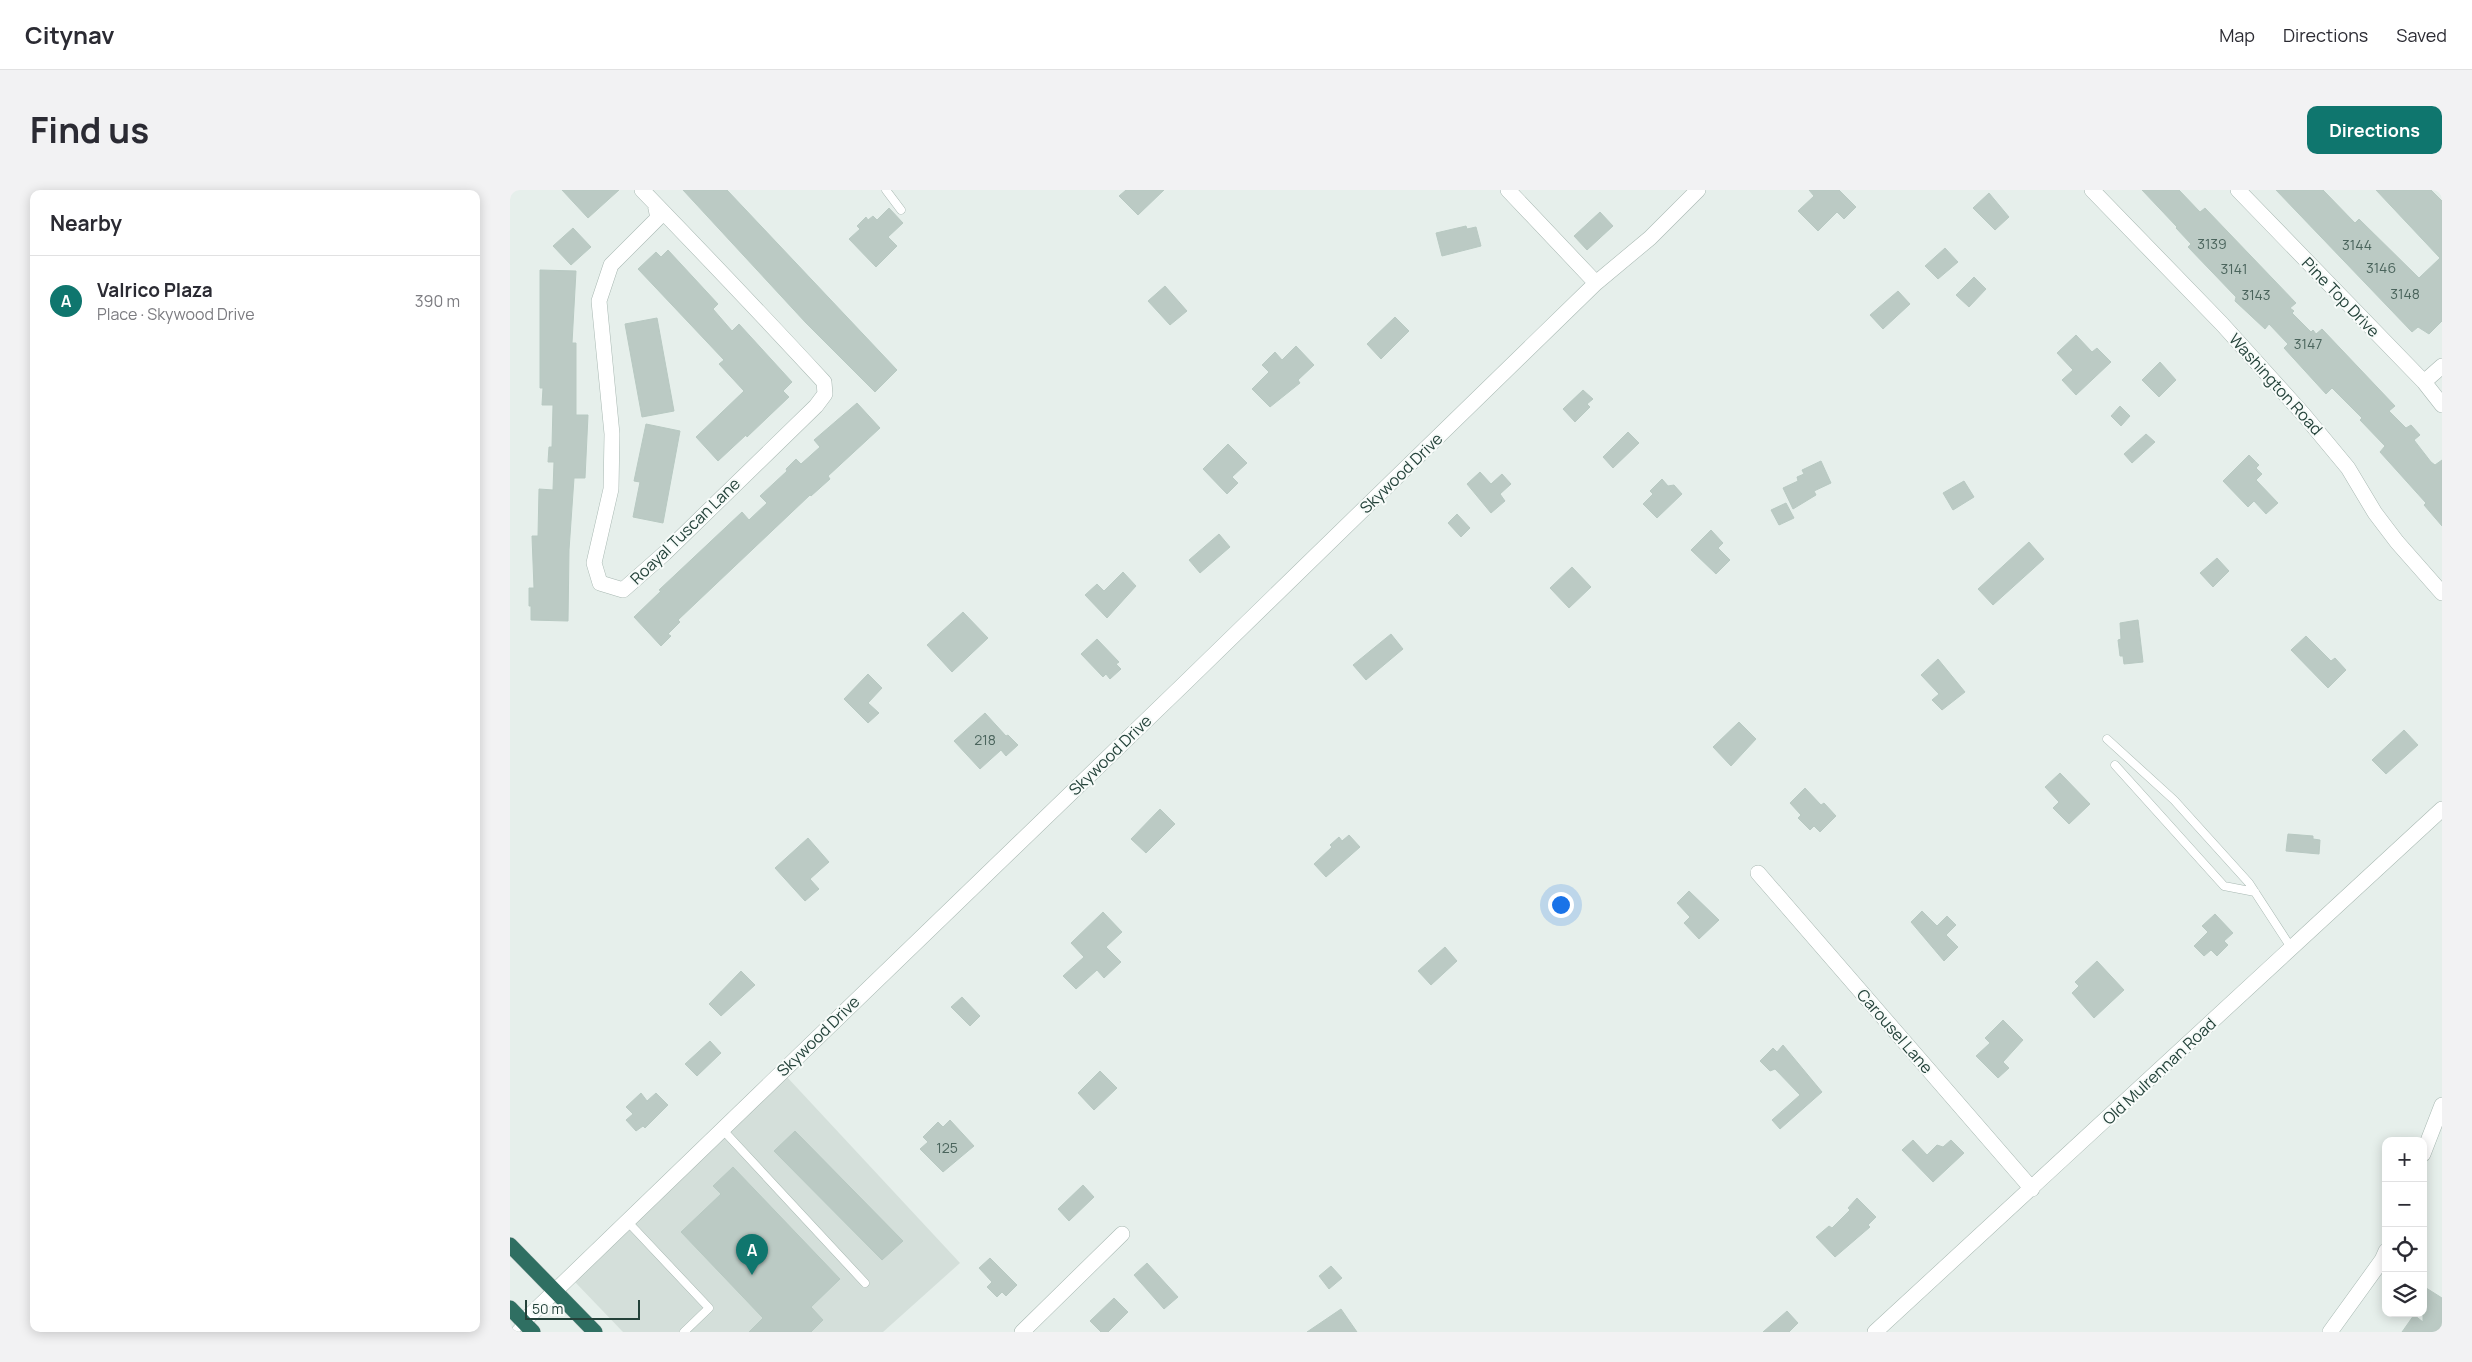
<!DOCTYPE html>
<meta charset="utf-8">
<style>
:root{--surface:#fff;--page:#f2f2f3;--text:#2b2b33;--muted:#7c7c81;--line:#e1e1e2;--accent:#0f766e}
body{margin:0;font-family:Manrope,sans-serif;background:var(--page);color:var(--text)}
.controls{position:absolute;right:15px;bottom:15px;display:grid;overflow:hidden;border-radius:10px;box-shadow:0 2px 12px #0003}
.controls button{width:45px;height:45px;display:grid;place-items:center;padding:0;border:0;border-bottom:1px solid var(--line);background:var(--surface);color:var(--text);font:25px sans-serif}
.scale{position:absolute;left:15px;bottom:12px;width:115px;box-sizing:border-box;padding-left:5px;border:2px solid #24423a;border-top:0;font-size:14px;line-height:18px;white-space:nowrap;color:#24423a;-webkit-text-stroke:4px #f7fbf9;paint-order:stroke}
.you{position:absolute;left:1050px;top:714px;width:18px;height:18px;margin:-12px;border:4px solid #fff;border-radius:50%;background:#1a73e8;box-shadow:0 0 0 8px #1a73e833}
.badge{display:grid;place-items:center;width:32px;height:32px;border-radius:50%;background:var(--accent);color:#fff;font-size:16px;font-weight:700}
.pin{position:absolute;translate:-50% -41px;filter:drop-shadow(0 1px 2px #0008)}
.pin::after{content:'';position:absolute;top:26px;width:18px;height:15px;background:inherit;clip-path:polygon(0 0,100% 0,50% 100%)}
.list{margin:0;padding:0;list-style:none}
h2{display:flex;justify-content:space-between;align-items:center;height:65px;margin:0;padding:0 20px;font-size:21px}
h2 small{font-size:16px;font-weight:400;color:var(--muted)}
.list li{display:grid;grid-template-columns:32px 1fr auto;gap:15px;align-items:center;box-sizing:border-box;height:90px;padding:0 20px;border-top:1px solid var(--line)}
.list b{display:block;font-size:19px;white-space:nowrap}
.list p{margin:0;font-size:16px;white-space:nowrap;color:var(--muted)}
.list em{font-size:16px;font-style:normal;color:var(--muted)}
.icon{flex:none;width:28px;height:28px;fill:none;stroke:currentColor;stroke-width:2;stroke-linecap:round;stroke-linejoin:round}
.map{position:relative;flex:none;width:1932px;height:1142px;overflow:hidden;border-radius:10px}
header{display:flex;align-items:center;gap:30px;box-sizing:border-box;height:70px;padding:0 25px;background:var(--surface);border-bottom:1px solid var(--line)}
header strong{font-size:24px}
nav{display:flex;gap:28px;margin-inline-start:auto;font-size:18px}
.intro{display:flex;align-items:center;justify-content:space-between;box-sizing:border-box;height:120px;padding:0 30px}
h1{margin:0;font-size:35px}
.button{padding:12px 22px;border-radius:10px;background:var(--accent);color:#fff;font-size:18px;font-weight:700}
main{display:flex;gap:30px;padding:0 30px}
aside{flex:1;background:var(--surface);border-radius:10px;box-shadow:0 2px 12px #0003}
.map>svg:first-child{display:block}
</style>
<header>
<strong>Citynav</strong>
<nav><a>Map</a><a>Directions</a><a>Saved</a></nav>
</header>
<div class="intro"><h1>Find us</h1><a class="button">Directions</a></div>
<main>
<aside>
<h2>Nearby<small></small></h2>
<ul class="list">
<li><span class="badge">A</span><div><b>Valrico Plaza</b><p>Place · Skywood Drive</p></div><em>390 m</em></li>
</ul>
</aside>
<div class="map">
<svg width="1932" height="1142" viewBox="0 0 1932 1142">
<rect width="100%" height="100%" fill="#e6efeb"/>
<!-- built -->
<path fill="#d4dfda" d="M277,887L450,1073L373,1142H113L65,1092Z"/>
<!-- building -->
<path fill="#bbcac4" stroke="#b8c9c2" d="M52,0H109L78,28Z
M173,0H217L387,180L365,202L296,133Z
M616,0H654L628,25L609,6Z
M1299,0H1329L1346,17L1334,29L1327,22L1308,41L1288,21L1304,6Z
M1632,0H1669L1690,22L1695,18L1786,113L1780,118L1784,121L1782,123L1801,142L1803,140L1806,144L1812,139L1885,216L1879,221L1896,238L1901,235L1910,245L1904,250L1921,272L1925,275L1932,270V336L1914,315L1916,313L1870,262L1875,256L1850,230L1852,228L1822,198L1816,204L1774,158L1778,154L1759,134L1755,139L1725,111L1726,107L1678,57L1681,54L1666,38L1667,37Z
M1766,0H1813L1845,33L1849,29L1909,88L1930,68L1866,0H1921L1932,11V131L1919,144L1908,137L1902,142Z
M1479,3L1499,27L1485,40L1463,18Z
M379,18L393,33L378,47L387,56L366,77L339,49L350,39L347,36L356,27L358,30L363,26L367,30Z
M1090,22L1103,36L1077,60L1064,46Z
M956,36L957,39L966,37L971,56L932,66L926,43Z
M63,38L81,57L61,75L43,56Z
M1435,58L1448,72L1428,89L1415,76Z
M158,60L208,114L203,119L222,141L229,134L282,192L273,201L279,207L237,247L236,245L208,271L186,247L234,201L209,174L214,170L128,79L146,62L151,67Z
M30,80L66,81L62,153H66V225H78L75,288H64L59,360L58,431L21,430V416H19V398H24L22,346H28L29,299L43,300L44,272H38L39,257H42L43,215H32L33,198H30Z
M1464,87L1476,99L1459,117L1446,105Z
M655,96L677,121L660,135L638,111Z
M1388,101L1400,114L1373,139L1360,125Z
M885,127L899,141L871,169L857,154Z
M147,128L164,221L132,227L115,134Z
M1566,145L1582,162L1587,158L1601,172L1566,205L1552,190L1563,180L1547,163Z
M786,156L804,175L788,190L790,193L760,217L742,199L759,182L752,175L765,162L772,170Z
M1650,172L1666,190L1649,207L1632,190Z
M1073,200L1083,209L1077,214L1080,217L1065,232L1053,219Z
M347,213L370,238L318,286L320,289L301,306L300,305L168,430L170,432L158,444L161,446L151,456L124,427L151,401L149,400L232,322L239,330L257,313L250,306L277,281L276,279L286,269L291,274L310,257L304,250Z
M1610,216L1620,226L1611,236L1601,226Z
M136,234L170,241L153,333L123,327L130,292L124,291Z
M1118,242L1129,253L1103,278L1093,267Z
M1636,244L1645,252L1622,273L1614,264Z
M718,254L737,273L722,287L728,293L717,304L693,279Z
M1739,265L1749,275L1746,278L1752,284L1746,290L1768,313L1756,324L1744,311L1738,317L1713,291Z
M1311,271L1321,293L1304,301L1306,305L1283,319L1273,298L1288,291L1287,287L1294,284L1292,280Z
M970,282L981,294L992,284L1001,294L990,304L995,311L981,323L957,294Z
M1152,289L1158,296L1164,295L1172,304L1147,328L1133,314L1143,304L1140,301Z
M1454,291L1464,307L1443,320L1433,303Z
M1276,313L1284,328L1269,335L1261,320Z
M947,324L960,338L951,347L938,333Z
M1201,340L1213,353L1208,358L1220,370L1206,384L1181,360Z
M709,344L720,357L690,383L679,370Z
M1519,352L1534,369L1483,415L1468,399Z
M1707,368L1719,381L1703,397L1690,383Z
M1062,377L1081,397L1059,418L1040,398Z
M613,382L626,396L597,428L575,405L587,394L594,401Z
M453,422L478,448L442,482L417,455Z
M1628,430L1633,472L1614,474L1613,466H1610L1608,450L1611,449L1610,433Z
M881,444L893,459L856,490L843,475Z
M1796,446L1821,471L1825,468L1836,480L1818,498L1781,460Z
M587,449L609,472L606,474L611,479L600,489L596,484L593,487L571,464Z
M1428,469L1455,502L1432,520L1422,510L1429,504L1411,485Z
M358,484L372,498L358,513L369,523L358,533L334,509Z
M475,523L496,546L498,545L508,555L496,566L491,560L470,579L444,551Z
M1229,532L1246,549L1221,576L1203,557Z
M1894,540L1908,555L1876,584L1862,570Z
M1550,583L1580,614L1559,634L1543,618L1549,612L1535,597Z
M1295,598L1311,615L1314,613L1326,626L1310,642L1304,636L1300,640L1288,628L1291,625L1280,613Z
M650,619L665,634L636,663L621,649Z
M1778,644L1803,646V649L1810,650L1809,664L1776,661Z
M839,645L850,657L816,687L804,674L822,657L820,655L829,647L832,651Z
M298,648L319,672L300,689L309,699L295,711L265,678Z
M1179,701L1209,730L1189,749L1174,733L1180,727L1167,713Z
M1412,721L1427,736L1437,726L1446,735L1436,745L1448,757L1434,771L1401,732Z
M593,722L612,742L596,757L611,772L594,788L587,780L566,799L553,786L574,767L561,753Z
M1705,724L1723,743L1714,751L1718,755L1707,766L1701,760L1694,766L1684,756L1698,742L1692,736Z
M935,757L947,771L921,795L908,781Z
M1587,771L1614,800L1584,828L1562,803L1569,796L1565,792Z
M231,781L245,795L211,826L199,814Z
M452,807L470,826L460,836L441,817Z
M1493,830L1513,850L1493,872L1499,878L1488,888L1466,866L1480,853L1475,848Z
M200,851L211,863L187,886L175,874Z
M1273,855L1312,902L1270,939L1262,930L1290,905L1265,879L1260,881L1250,871L1263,858L1267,862Z
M590,881L607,898L584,920L568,903Z
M131,903L137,911L146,903L158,915L135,938L133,936L126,941L116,930L123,924L116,917Z
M440,930L464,956L433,982L410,959L418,952L413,947L428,932L433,937Z
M285,941L393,1051L372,1070L264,961Z
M1403,950L1417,965L1427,955L1433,957L1441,950L1454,963L1423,992L1392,960Z
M223,977L330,1089L301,1117L313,1130L301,1142H239L253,1128L171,1042L211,1004L203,996Z
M573,995L584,1007L559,1031L548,1019Z
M1347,1008L1366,1027L1358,1035L1360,1037L1325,1067L1306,1047L1319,1036L1322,1038L1340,1020L1338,1018Z
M480,1068L507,1095L496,1106L492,1102L487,1107L477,1097L482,1092L469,1078Z
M637,1073L668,1107L654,1119L624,1085Z
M821,1076L832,1088L819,1099L809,1086Z
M1913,1096L1932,1108V1142H1892L1904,1125L1913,1132Z
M604,1108L618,1122L598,1142H591L580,1131Z
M831,1119L847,1142H797Z
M1277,1121L1288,1133L1279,1142H1253Z"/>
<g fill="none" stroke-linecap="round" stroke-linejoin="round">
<defs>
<path id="lane" d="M376,0L391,20
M1597,549L1664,610L1739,693L1782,759
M1605,575L1714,696L1745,702
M212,939L355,1093
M117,1031L199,1118L174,1142
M4,1142L13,1132"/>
<path id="street" d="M132,0C193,63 254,127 314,192L315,204L306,216L155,363L113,400L90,393L84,373L101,299L102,244L89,111L101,75L148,28L145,14
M998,0L1086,93
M1582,0L1712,134L1794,225L1838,278L1865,323L1887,352L1932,403
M1728,0L1914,192L1932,215
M1914,192L1932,176
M1248,683L1522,999
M1913,964L1932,915
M13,1132L676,492L1086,93L1140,48L1188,0
M512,1142L612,1044
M1365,1142L1932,619
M1820,1142L1872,1070L1876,1061"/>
<path id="highway" d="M0,1055L85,1142
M0,1118L23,1142"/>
</defs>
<!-- lane casing -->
<use href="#lane" stroke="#a8b8b2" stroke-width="9"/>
<!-- street casing -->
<use href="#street" stroke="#a8b8b2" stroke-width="16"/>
<!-- highway casing -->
<use href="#highway" stroke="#c2cac8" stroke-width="16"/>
<!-- lane -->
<use href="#lane" stroke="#fff" stroke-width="8"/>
<!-- street -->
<use href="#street" stroke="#fff" stroke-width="15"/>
<!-- highway -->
<use href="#highway" stroke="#2f6f62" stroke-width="15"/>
</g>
<g text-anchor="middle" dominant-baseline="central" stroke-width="4" stroke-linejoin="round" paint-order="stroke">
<!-- number labels -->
<g font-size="14" fill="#4a645c">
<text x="1702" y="53">3139</text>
<text x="1847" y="54">3144</text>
<text x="1871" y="77">3146</text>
<text x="1724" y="78">3141</text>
<text x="1895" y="103">3148</text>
<text x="1746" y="104">3143</text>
<text x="1798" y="153">3147</text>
<text x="475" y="549">218</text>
<text x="437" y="957">125</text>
</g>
<!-- street labels -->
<g font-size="16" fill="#24423a" stroke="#f7fbf9">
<text transform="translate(1831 107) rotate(46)">Pine Top Drive</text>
<text transform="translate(1766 194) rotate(48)">Washington Road</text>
<text transform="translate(891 283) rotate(-44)">Skywood Drive</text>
<text transform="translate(175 341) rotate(-44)">Roayal Tuscan Lane</text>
<text transform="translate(600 565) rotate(-44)">Skywood Drive</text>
<text transform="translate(1385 841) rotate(49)">Carousel Lane</text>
<text transform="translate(308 846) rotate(-44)">Skywood Drive</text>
<text transform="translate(1649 881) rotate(-43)">Old Mulrennan Road</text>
</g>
</g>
</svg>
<div class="controls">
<button>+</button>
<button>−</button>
<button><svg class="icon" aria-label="locate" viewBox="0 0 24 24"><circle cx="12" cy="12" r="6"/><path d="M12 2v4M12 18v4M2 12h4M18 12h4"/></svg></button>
<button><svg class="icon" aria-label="layers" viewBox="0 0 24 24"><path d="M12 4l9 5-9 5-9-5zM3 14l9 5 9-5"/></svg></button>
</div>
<div class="scale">50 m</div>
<div class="you"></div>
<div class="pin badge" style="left:242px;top:1085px">A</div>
</div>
</main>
